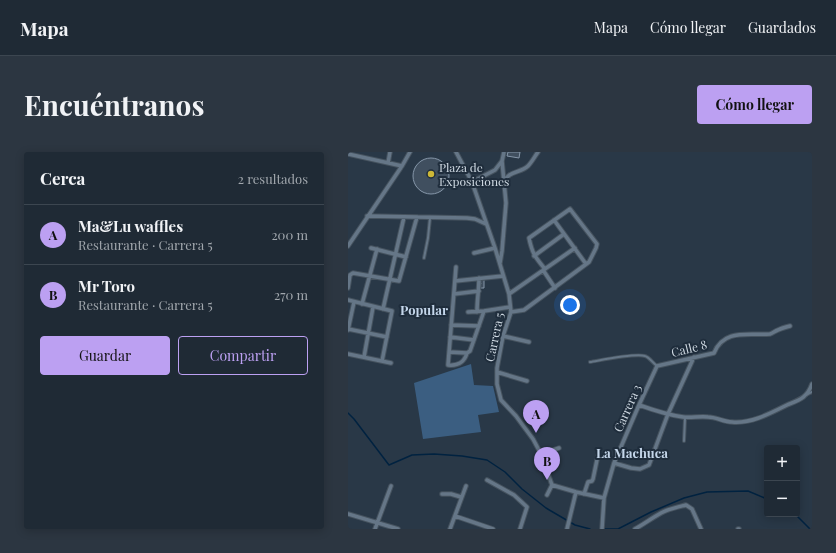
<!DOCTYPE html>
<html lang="es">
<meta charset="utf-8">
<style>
:root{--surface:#1f2a35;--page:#2c3641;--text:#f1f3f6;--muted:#a1a7ad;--line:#3c4650;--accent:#bca0f2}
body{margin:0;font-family:"Playfair Display",serif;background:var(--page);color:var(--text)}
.controls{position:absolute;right:12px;bottom:12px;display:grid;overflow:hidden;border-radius:4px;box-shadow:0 2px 10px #0003}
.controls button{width:36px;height:36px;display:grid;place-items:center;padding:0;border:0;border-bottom:1px solid var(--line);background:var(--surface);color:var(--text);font:20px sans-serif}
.you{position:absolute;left:222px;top:153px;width:14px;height:14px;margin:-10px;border:3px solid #fff;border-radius:50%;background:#1a73e8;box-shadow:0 0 0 6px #1a73e833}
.badge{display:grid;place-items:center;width:26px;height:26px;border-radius:50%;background:var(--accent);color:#111;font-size:13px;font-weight:700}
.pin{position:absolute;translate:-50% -33px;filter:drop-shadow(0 1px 2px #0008)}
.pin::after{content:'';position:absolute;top:21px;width:14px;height:12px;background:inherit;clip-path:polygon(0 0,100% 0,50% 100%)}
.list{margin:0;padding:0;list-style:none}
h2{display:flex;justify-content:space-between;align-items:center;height:52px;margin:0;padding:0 16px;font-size:17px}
h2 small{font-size:13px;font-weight:400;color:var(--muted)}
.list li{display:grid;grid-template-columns:26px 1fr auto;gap:12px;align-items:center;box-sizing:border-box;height:60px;padding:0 16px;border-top:1px solid var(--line)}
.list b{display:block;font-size:15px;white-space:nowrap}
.list p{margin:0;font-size:13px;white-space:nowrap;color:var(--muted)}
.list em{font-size:13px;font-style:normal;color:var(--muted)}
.actions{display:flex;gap:8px;padding:12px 16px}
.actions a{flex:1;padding:9px 0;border:1px solid var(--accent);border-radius:4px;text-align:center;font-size:14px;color:var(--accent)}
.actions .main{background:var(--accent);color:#111}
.map{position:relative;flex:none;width:464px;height:377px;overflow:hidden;border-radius:4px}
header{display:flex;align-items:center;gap:24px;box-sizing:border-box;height:56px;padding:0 20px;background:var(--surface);border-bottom:1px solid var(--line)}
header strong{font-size:19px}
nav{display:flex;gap:22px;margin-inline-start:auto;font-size:14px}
.intro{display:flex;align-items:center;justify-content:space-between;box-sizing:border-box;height:96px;padding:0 24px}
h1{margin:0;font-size:28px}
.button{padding:10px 18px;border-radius:4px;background:var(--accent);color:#111;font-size:14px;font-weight:700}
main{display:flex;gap:24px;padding:0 24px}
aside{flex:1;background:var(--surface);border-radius:4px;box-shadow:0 2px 10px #0003}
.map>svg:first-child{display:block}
</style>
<header>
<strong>Mapa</strong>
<nav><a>Mapa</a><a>Cómo llegar</a><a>Guardados</a></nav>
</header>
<div class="intro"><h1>Encuéntranos</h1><a class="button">Cómo llegar</a></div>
<main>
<aside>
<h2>Cerca<small>2 resultados</small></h2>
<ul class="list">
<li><span class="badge">A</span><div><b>Ma&amp;Lu waffles</b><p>Restaurante · Carrera 5</p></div><em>200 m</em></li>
<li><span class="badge">B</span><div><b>Mr Toro</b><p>Restaurante · Carrera 5</p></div><em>270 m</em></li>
</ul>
<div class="actions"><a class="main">Guardar</a><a>Compartir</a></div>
</aside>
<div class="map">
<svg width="464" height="377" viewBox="0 0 464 377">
<rect width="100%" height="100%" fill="#293847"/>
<!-- green -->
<path fill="#3b5e81" d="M123,212L126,233L145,234L151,260L130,263L133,280L75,287L66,231Z"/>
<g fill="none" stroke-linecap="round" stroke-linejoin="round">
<!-- stream -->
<path stroke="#002240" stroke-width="1.5" d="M0,261L6,267L41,313L64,303L86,302L114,304L139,308L157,320L174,337L198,356L227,373L242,377
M447,362L462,377
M255,377H270L303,360L336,346L359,340L400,339L419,347"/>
</g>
<!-- building -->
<path fill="#404f5f" stroke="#8697a9" d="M160,0H172L171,6L159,4Z
M65 24a18 18 0 1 1 36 0a18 18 0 1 1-36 0Z
M136,127V136H131V132H133V131H131V128Z"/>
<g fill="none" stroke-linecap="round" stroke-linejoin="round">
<defs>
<path id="service" d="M76,106L80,86L82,66
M242,210C254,208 287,201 297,204C301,205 305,211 309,214
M458,243L464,240
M336,289L337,266"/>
<path id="minor" d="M108,0L124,30L147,96L161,142L163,160L155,184L149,216V232L153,248L168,264L185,287L193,302L204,333L199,343
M0,2L54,14
M40,11L42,0
M124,30L147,18L154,9
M157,30C159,19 173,21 180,14C184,10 187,4 190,0
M19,64L119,66L127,67L138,72
M206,68L238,112
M0,94L54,14L62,0
M23,96L58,105
M126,101L147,96
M186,104L216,82
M152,111L154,99L158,51L154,9L156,0
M108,115L100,213C110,214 116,211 119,201
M195,118L207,136
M107,129L155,124
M0,136L2,123L5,121L51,129L69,65
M106,142L131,139
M161,142L227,96
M0,148L44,159L34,209
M14,152L29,97
M35,157L56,65
M120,160L136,159L162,155
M129,160C129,148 131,137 131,126
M163,160L176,158L241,110L248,96L249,92L222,57L181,86C184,101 187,105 197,117
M103,173L131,174
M0,177L39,185
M0,178L6,150
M155,184L181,190
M102,185L126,188
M101,200L119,201L122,199L136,159
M0,202L43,211
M16,205L25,155
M149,220L179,229
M291,253C305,258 320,263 335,265C343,266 352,264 360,265C368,265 376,270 384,270C403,272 423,261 439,253C451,248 459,246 464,232
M193,302L211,296
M266,311L283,316L292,317L301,313L320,262L346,205
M139,328L166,343L179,355L172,377
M204,333L228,340L256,346
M94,342H103L113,345
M236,342L240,330L244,329L245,327L250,303
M0,362L50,377
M107,364L145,377
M27,377L43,334
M102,377L118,334
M219,377L228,340
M254,377L256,346L266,311L291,253L309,214L366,201C376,176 401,184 422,182C425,181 427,179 430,178C434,176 438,175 442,174
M287,377C296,372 304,366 313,361C320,357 330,355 338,353L344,357L353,377
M390,377H391"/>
</defs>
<!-- service casing -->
<use href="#service" stroke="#46535f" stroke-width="4"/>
<!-- minor casing -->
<use href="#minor" stroke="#46535f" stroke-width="5.5"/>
<!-- service -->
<use href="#service" stroke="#657687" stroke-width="2"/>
<!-- minor -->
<use href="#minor" stroke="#657687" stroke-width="3.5"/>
</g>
<!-- markers -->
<circle fill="#ceb837" stroke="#1f2d3c" stroke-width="1.5" cx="83" cy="22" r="4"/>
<g text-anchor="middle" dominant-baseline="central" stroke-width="4" stroke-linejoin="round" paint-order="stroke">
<!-- poi labels -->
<g font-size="12" fill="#ced8e1" stroke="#1f2d3c" text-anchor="start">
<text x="91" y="15">Plaza de<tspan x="91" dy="14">Exposiciones</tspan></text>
</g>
<!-- street labels -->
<g font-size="12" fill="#ced8e1" stroke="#1f2d3c">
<text transform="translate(146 185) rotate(-78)">Carrera 5</text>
<text transform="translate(341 196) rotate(-14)">Calle 8</text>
<text transform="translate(279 256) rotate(-66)">Carrera 3</text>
</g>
<!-- neighbourhood labels -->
<g font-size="13" font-weight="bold" fill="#c4d6ea" stroke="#1f2d3c">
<text x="76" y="157">Popular</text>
<text x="284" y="300">La Machuca</text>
</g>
</g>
</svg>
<div class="controls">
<button>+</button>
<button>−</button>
</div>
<div class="you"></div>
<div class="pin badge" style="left:188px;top:281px">A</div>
<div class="pin badge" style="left:199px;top:328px">B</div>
</div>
</main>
